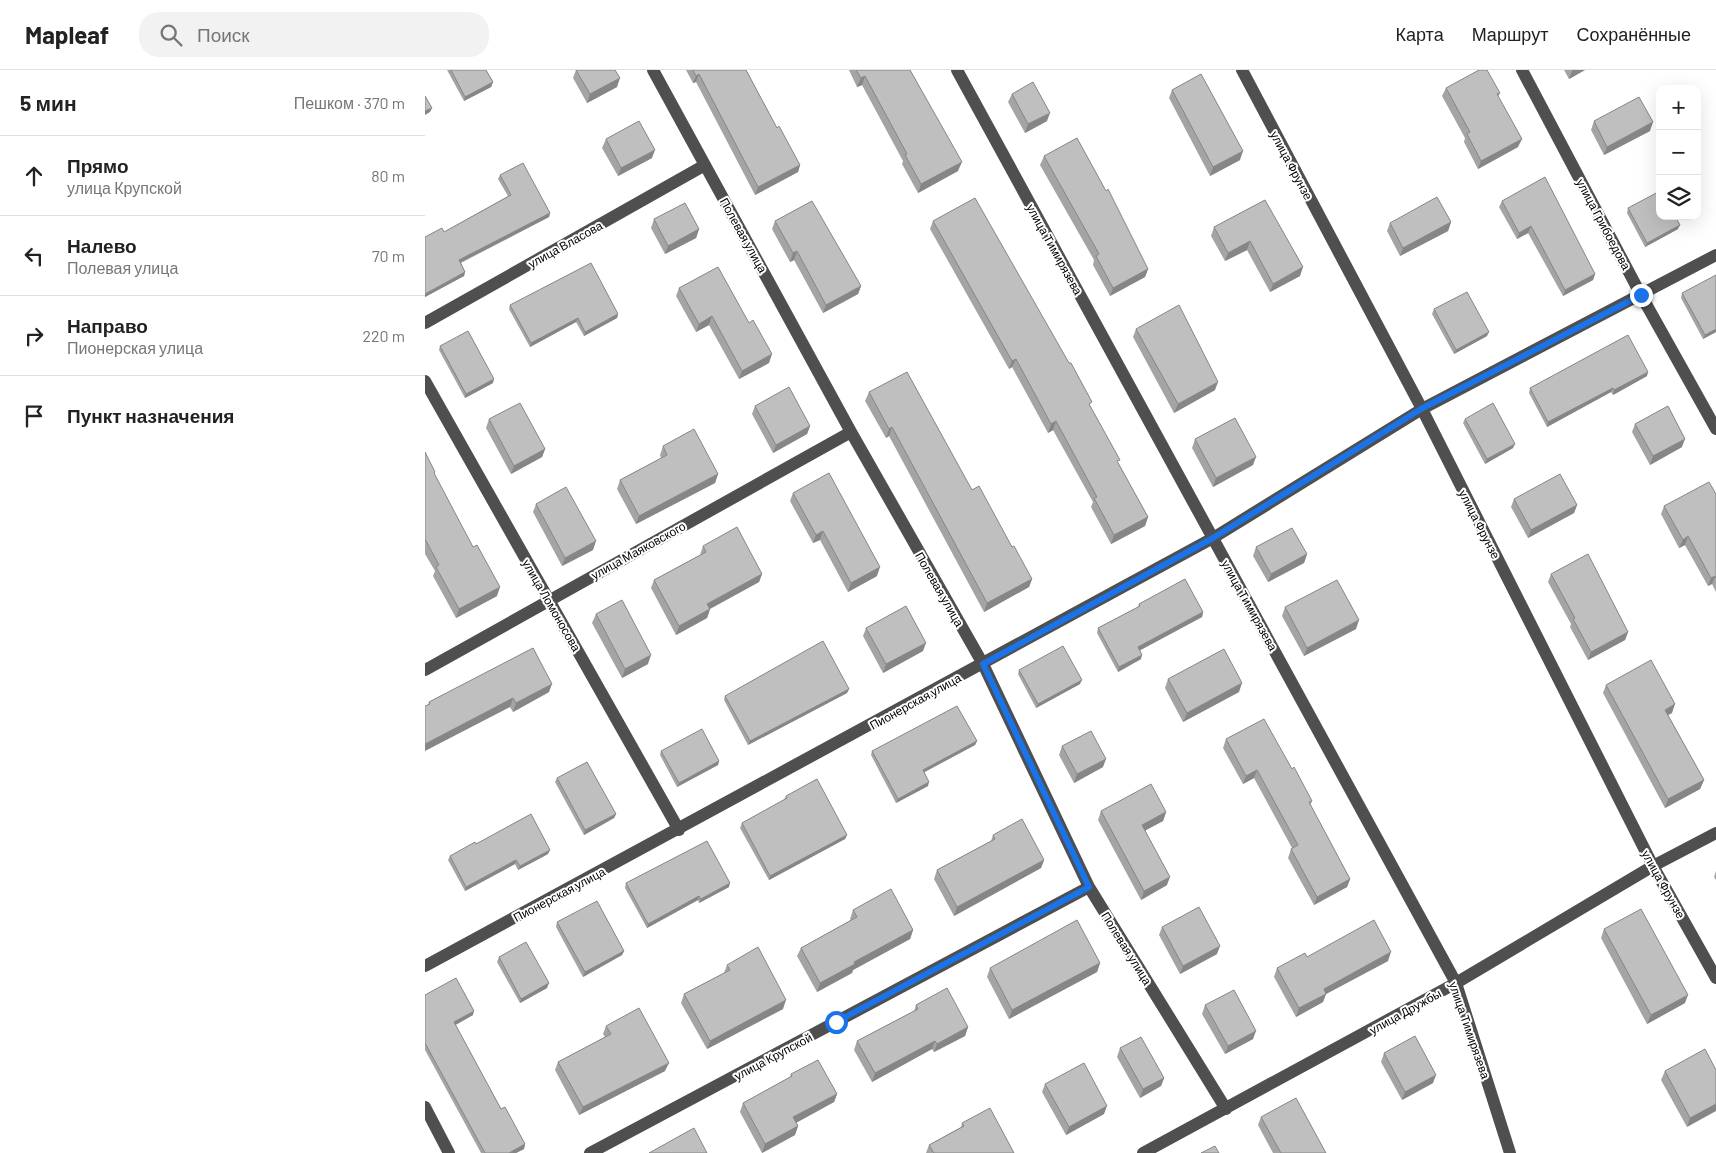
<!DOCTYPE html>
<html lang="ru">
<meta charset="utf-8">
<style>
:root{--surface:#fff;--page:#f2f2f2;--text:#222;--muted:#767676;--line:#e0e0e0}
body{margin:0;font-family:Barlow,sans-serif;background:var(--page);color:var(--text)}
.controls{position:absolute;right:15px;top:15px;display:grid;overflow:hidden;border-radius:10px;box-shadow:0 5px 20px #0002}
.controls button{width:45px;height:45px;display:grid;place-items:center;padding:0;border:0;border-bottom:1px solid var(--line);background:var(--surface);color:var(--text);font:25px sans-serif}
.stop{position:absolute;width:15px;height:15px;margin:-11px;border:4px solid #1a73e8;border-radius:50%;background:#fff}
.stop.end{background:#1a73e8;border-color:#fff;box-shadow:0 1px 5px #0008}
.list{margin:0;padding:0;list-style:none}
h2{display:flex;justify-content:space-between;align-items:center;height:65px;margin:0;padding:0 20px;font-size:21px}
h2 small{font-size:16px;font-weight:400;color:var(--muted)}
.list li{display:grid;grid-template-columns:32px 1fr auto;gap:15px;align-items:center;box-sizing:border-box;height:80px;padding:0 20px;border-top:1px solid var(--line)}
.list b{display:block;font-size:19px;white-space:nowrap}
.list p{margin:0;font-size:16px;white-space:nowrap;color:var(--muted)}
.list em{font-size:16px;font-style:normal;color:var(--muted)}
.icon{flex:none;width:28px;height:28px;fill:none;stroke:currentColor;stroke-width:2;stroke-linecap:round;stroke-linejoin:round}
.map{position:relative;flex:none;width:1291px;height:1083px;overflow:hidden}
header{display:flex;align-items:center;gap:30px;box-sizing:border-box;height:70px;padding:0 25px;background:var(--surface);border-bottom:1px solid var(--line)}
header strong{font-size:24px}
nav{display:flex;gap:28px;margin-inline-start:auto;font-size:18px}
.search{width:350px;height:45px;background:var(--page);display:flex;align-items:center;gap:12px;box-sizing:border-box;padding:0 18px;border-radius:20px;color:var(--muted);font-size:19px}
main{display:flex}
aside{flex:1;background:var(--surface)}
.map>svg:first-child{display:block}
</style>
<header>
<strong>Mapleaf</strong>
<div class="search"><svg class="icon" aria-label="search" viewBox="0 0 24 24"><circle cx="10" cy="10" r="6"/><path d="M15 15l6 6"/></svg>Поиск</div>
<nav><a>Карта</a><a>Маршрут</a><a>Сохранённые</a></nav>
</header>
<main>
<aside>
<h2>5 мин<small>Пешком · 370 m</small></h2>
<ul class="list">
<li><svg class="icon" aria-label="ahead" viewBox="0 0 24 24"><path d="M12 20V5M6 11l6-6 6 6"/></svg><div><b>Прямо</b><p>улица Крупской</p></div><em>80 m</em></li>
<li><svg class="icon" aria-label="left" viewBox="0 0 24 24"><path d="M17 20v-9H6M10 6l-5 5 5 5"/></svg><div><b>Налево</b><p>Полевая улица</p></div><em>70 m</em></li>
<li><svg class="icon" aria-label="right" viewBox="0 0 24 24"><path d="M7 20v-9h11M14 6l5 5-5 5"/></svg><div><b>Направо</b><p>Пионерская улица</p></div><em>220 m</em></li>
<li><svg class="icon" aria-label="arrive" viewBox="0 0 24 24"><path d="M6 21V4h12l-3 4 3 4H6"/></svg><div><b>Пункт назначения</b></div></li>
</ul>
</aside>
<div class="map">
<svg width="1291" height="1083" viewBox="0 0 1291 1083">
<rect width="100%" height="100%" fill="#fff"/>
<g fill="none" stroke-linecap="round" stroke-linejoin="round">
<!-- minor -->
<path stroke="#4f4f4f" stroke-width="12" d="M228,0L426,362L558,594L664,817L801,1039
M532,0L1031,913L1085,1083
M817,0L997,339L1228,796L1291,908
M1097,0L1216,225L1291,359
M0,253L280,95
M0,311L254,760
M0,600L426,362
M0,896L788,468L997,339L1291,185
M0,1037L24,1083
M165,1083L664,817
M718,1083L1031,913L1228,796L1291,763"/>
</g>
<!-- wall -->
<path fill="#a4a4a4" d="M22,0H61L68,12L66,17L39,31Z
M151,0H190L192,17L162,33L148,8Z
M261,0H321L352,58L375,95L373,102L330,125L271,12L268,13Z
M424,0H485L533,101L493,123L477,94L478,91L437,15L432,17Z
M1139,0H1160L1144,9Z
M1021,18L1075,23L1073,27L1093,77L1053,99L1039,72L1040,68L1017,26Z
M747,20L815,90L785,106L744,28Z
M587,24L622,51L600,63L583,32Z
M1169,51L1225,61L1179,85L1166,60Z
M181,69L227,88L193,106L177,78Z
M619,86L723,199L720,207L685,226L668,195L669,190L615,95Z
M75,105L125,143L124,147L36,193L40,202L39,206L0,227V167L19,162L83,126L73,109Z
M840,130L875,206L845,222L822,180L800,191L786,166L789,157Z
M1077,131L1170,204L1168,210L1138,226L1103,163L1092,169L1074,137Z
M1203,138L1253,159L1220,177L1202,143Z
M229,149L274,159L271,168L240,184L226,158Z
M350,151L436,216L433,224L398,243L369,190L365,192L347,159Z
M508,151L665,336L693,393L723,447L720,456L686,474L666,437L668,432L628,360L623,363L587,297L584,299L505,159Z
M1026,152L1023,161L975,186L962,161L965,153Z
M254,218L344,293L314,309L284,255L271,262L251,226Z
M1257,223L1291,262L1278,269L1256,228Z
M85,235L193,244L192,248L159,266L151,252L105,277L84,239Z
M1009,239L1062,266L1029,284L1007,244Z
M711,259L790,320L749,343L708,267Z
M15,276L68,313L40,328L14,280Z
M1222,306L1188,325L1186,322L1122,357L1104,323L1105,318Z
M444,322L547,420L587,477L607,509L604,517L559,542L464,366L461,368L440,331Z
M330,336L385,356L382,364L348,383L327,344Z
M64,349L120,379L117,387L86,404L61,358Z
M1040,349L1088,378L1060,394L1038,353Z
M1210,354L1257,377L1225,395L1207,362Z
M770,369L828,395L788,417L767,378Z
M238,376L293,404L290,413L211,454L192,419L195,410L236,388L235,385Z
M0,382L9,404L72,526L31,548L8,506L10,501L0,484Z
M368,423L452,506L423,522L395,470L388,473L365,431Z
M1291,424V522L1287,514L1283,516L1260,475L1254,478L1236,444L1239,436Z
M1089,429L1152,435L1149,443L1103,468L1086,437Z
M111,434L168,480L137,496L108,442Z
M278,476L337,504L334,512L285,539L282,548L251,565L226,518L229,510L275,485Z
M831,477L882,484L879,493L843,512L828,486Z
M1126,504L1203,562L1200,570L1163,590L1145,557L1146,554L1123,512Z
M714,534L778,542L777,547L715,580L716,589L693,602L672,563L673,558L713,537Z
M860,537L931,559L879,586L857,546Z
M171,544L223,594L197,608L167,553Z
M441,558L498,581L458,603L438,566Z
M594,600L655,614L611,638L593,604Z
M743,609L814,622L758,652L740,618Z
M1181,615L1247,643L1243,645L1279,710L1275,719L1240,738L1178,623Z
M424,619L422,623L323,675L299,630L300,626Z
M124,622L88,642L85,637L3,635L4,632Z
M801,669L867,699L887,731L885,736L925,809L922,817L889,835L863,788L866,779L867,778L829,708L818,714L798,678Z
M552,671L550,675L499,702L503,716L471,733L446,685L447,681Z
M637,676L678,697L649,713L634,685Z
M236,681L294,691L293,695L252,717L235,685Z
M132,708L191,744L189,748L159,765L130,712Z
M361,726L422,765L420,769L344,810L315,758L317,753L359,730Z
M676,741L741,742L738,751L720,760L742,815L716,830L673,750Z
M568,765L619,790L616,798L529,846L509,809L512,800L566,771Z
M51,774L123,784L93,800L90,794L40,821L23,790L25,786Z
M1291,801V810L1289,807Z
M201,813L304,817L274,833L273,830L222,858L200,818Z
M428,840L488,860L485,869L428,900L427,903L392,922L372,886L376,878L426,850L425,849Z
M132,852L199,881L197,885L158,907L131,857Z
M737,857L792,884L755,904L734,865Z
M1179,859L1260,933L1222,954L1176,868Z
M74,887L122,918L95,933L72,892Z
M882,887L963,891L901,924L898,932L871,947L849,907L852,898Z
M675,893L672,902L584,949L562,907L565,898Z
M302,895L358,939L282,979L256,933L259,924L299,903Z
M0,925L48,945L30,955L76,1039L100,1074L99,1079L91,1083H56L0,980Z
M491,935L543,957L540,966L509,982L507,979L447,1012L429,980L432,971L489,941Z
M780,935L828,969L800,984L777,944Z
M181,956L240,1001L154,1045L130,1000L133,992L180,967L178,964Z
M695,978L739,1008L736,1016L715,1028L692,987Z
M959,983L1008,1013L977,1030L956,992Z
M1291,1000L1262,1057L1236,1010L1240,1001Z
M366,1004L412,1024L409,1032L371,1053L373,1056L370,1065L337,1083L315,1042L318,1033L365,1007Z
M620,1014L679,1044L641,1065L617,1022Z
M836,1047L901,1083H848L833,1055Z
M537,1053L589,1083H501L504,1075L536,1057Z"/>
<!-- shaded-wall -->
<path fill="#868686" d="M1148,0H1160L1144,9L1147,1Z
M274,4L271,12L268,13L271,6Z
M440,6L437,15L432,17L436,8Z
M195,8L192,17L162,33L165,24Z
M68,12L66,17L39,31L40,27Z
M7,38L5,42L0,45V41Z
M625,43L622,51L600,63L603,54Z
M1228,52L1225,61L1179,85L1182,77Z
M1097,69L1093,77L1053,99L1056,91Z
M230,80L227,88L193,106L196,98Z
M818,81L815,90L785,106L788,97Z
M537,92L533,101L493,123L496,114Z
M375,95L373,102L330,125L333,117Z
M125,143L124,147L32,194L34,190Z
M1026,152L1023,161L975,186L978,178Z
M1255,155L1253,159L1220,177L1222,173Z
M1106,156L1103,163L1092,169L1094,163Z
M274,159L271,168L240,184L243,176Z
M825,171L822,180L800,191L803,183Z
M372,181L369,190L365,192L368,183Z
M878,197L875,206L845,222L848,214Z
M723,199L720,207L685,226L688,218Z
M40,202L39,206L0,227V224Z
M1170,204L1168,210L1138,226L1140,220Z
M436,216L433,224L398,243L401,235Z
M193,244L192,248L159,266L160,262Z
M287,246L284,255L271,262L274,254Z
M153,248L151,252L105,277L106,273Z
M1291,259V262L1278,269L1280,265Z
M1064,262L1062,266L1029,284L1031,280Z
M347,284L344,293L314,309L317,301Z
M591,289L587,297L584,299L587,291Z
M1223,302L1222,306L1188,325L1189,320Z
M69,309L68,313L40,328L41,324Z
M793,312L790,320L749,343L753,334Z
M1188,318L1186,322L1122,357L1123,352Z
M631,351L628,360L623,363L626,354Z
M385,356L382,364L348,383L351,375Z
M467,357L464,366L461,368L464,359Z
M1260,369L1257,377L1225,395L1228,386Z
M1090,374L1088,378L1060,394L1062,389Z
M120,379L117,387L86,404L89,396Z
M831,387L828,395L788,417L791,408Z
M293,404L290,413L211,454L214,446Z
M1152,435L1149,443L1103,468L1106,460Z
M723,447L720,456L686,474L689,465Z
M398,461L395,470L388,473L391,465Z
M1263,466L1260,475L1254,478L1258,470Z
M171,471L168,480L137,496L140,488Z
M882,484L879,493L843,512L846,504Z
M455,497L452,506L423,522L426,513Z
M337,504L334,512L279,542L282,534Z
M1290,506L1287,514L1283,516L1286,508Z
M607,509L604,517L559,542L562,533Z
M75,517L72,526L31,548L34,539Z
M285,539L282,548L251,565L254,556Z
M778,542L777,547L712,582L713,577Z
M934,550L931,559L879,586L882,578Z
M1203,562L1200,570L1163,590L1166,582Z
M501,573L498,581L458,603L461,594Z
M226,585L223,594L197,608L200,599Z
M717,585L716,589L693,602L694,597Z
M657,610L655,614L611,638L613,634Z
M817,613L814,622L758,652L762,643Z
M127,614L124,622L88,642L91,633Z
M424,619L422,623L323,675L325,671Z
M88,628L85,637L0,681V674Z
M1250,634L1247,643L1237,648L1240,640Z
M552,671L550,675L496,704L498,700Z
M681,689L678,697L649,713L652,704Z
M294,691L293,695L252,717L254,713Z
M832,700L829,708L818,714L821,706Z
M1279,710L1275,719L1240,738L1243,729Z
M504,712L503,716L471,733L473,729Z
M741,742L738,751L714,764L717,755Z
M191,744L189,748L159,765L160,760Z
M422,765L420,769L344,810L345,806Z
M125,780L123,784L93,800L95,796Z
M91,790L90,794L40,821L41,817Z
M619,790L616,798L529,846L532,837Z
M745,807L742,815L716,830L719,821Z
M925,809L922,817L889,835L892,827Z
M305,813L304,817L274,833L276,829Z
M274,826L273,830L222,858L223,854Z
M488,860L485,869L428,900L427,903L392,922L395,913L429,892Z
M795,876L792,884L755,904L758,896Z
M199,881L197,885L158,907L160,902Z
M966,882L963,891L901,924L898,932L871,947L874,938L899,919Z
M675,893L672,902L584,949L587,940Z
M124,913L122,918L95,933L96,929Z
M1263,925L1260,933L1222,954L1226,945Z
M361,930L358,939L282,979L285,971Z
M49,941L48,945L27,957L29,952Z
M543,957L540,966L509,982L512,974Z
M831,961L828,969L800,984L803,976Z
M510,971L507,979L447,1012L450,1003Z
M244,993L240,1001L154,1045L158,1037Z
M1011,1005L1008,1013L977,1030L980,1022Z
M739,1008L736,1016L715,1028L718,1019Z
M412,1024L409,1032L365,1056L368,1047Z
M1291,1034V1041L1262,1057L1265,1048Z
M682,1036L679,1044L641,1065L644,1057Z
M373,1056L370,1065L337,1083L340,1074Z
M100,1074L99,1079L91,1083H84Z"/>
<!-- building -->
<path fill="#bfbfbf" stroke="#868686" d="M26,0H61L68,12L40,27Z
M151,0H190L195,8L165,24Z
M268,0H321L352,58L354,56L375,95L333,117L274,4L271,6Z
M431,0H485L537,92L496,114L480,85L482,84L440,6L436,8Z
M1054,0H1062L1075,23L1072,24L1097,69L1056,91L1042,64L1045,62L1021,18Z
M776,4L818,81L788,97L747,20Z
M608,12L625,43L603,54L587,24Z
M0,26L7,38L0,41Z
M1214,27L1228,52L1182,77L1169,51Z
M214,51L230,80L196,98L181,69Z
M652,68L681,121L683,119L723,199L688,218L671,186L674,184L619,86Z
M98,93L125,143L34,190L40,202L0,224V167L17,158L19,162L86,125L75,105Z
M1120,107L1170,204L1140,220L1106,156L1094,163L1077,131Z
M1235,121V146H1250L1255,155L1222,173L1203,138Z
M1012,127L1026,152L978,178L965,153Z
M550,128L644,293H646L667,332L664,334L695,390L692,391L723,447L689,465L669,428L672,427L631,351L626,354L591,289L587,291L508,151Z
M840,130L878,197L848,214L825,171L803,183L789,157Z
M387,131L436,216L401,235L372,181L368,183L350,151Z
M260,133L274,159L243,176L229,149Z
M166,193L193,244L160,262L153,248L106,273L85,235Z
M293,197L324,253L328,250L347,284L317,301L287,246L274,254L254,218Z
M1291,205V259L1280,265L1257,223Z
M1042,222L1064,262L1031,280L1009,239Z
M754,235L793,312L753,334L711,259Z
M43,261L69,309L41,324L15,276Z
M1203,265L1223,302L1189,320L1188,318L1123,352L1105,318Z
M482,302L547,420L554,416L587,477L589,476L607,509L562,533L467,357L464,359L444,322Z
M364,317L385,356L351,375L330,336Z
M95,333L120,379L89,396L64,349Z
M1068,333L1090,374L1062,389L1040,349Z
M1243,336L1260,369L1228,386L1210,354Z
M810,348L831,387L791,408L770,369Z
M269,359L293,404L214,446L195,410L242,385L238,376Z
M0,382L10,402L9,403L48,477L52,475L75,517L34,539L11,497L14,495L0,469Z
M404,403L455,497L426,513L398,461L391,465L368,423Z
M1135,404L1152,435L1106,460L1089,429Z
M1284,412L1291,424V508L1290,506L1286,508L1263,466L1258,470L1239,436Z
M141,417L171,471L140,488L111,434Z
M312,457L337,504L282,534L285,539L254,556L229,510L281,482L278,476Z
M867,458L882,484L846,504L831,477Z
M1163,484L1203,562L1166,582L1148,549L1150,548L1126,504Z
M760,509L778,542L713,577L717,585L694,597L673,558L715,536L714,534Z
M912,510L934,550L882,578L860,537Z
M197,530L226,585L200,599L171,544Z
M481,536L501,573L461,594L441,558Z
M398,571L424,619L325,671L300,626Z
M638,576L657,610L613,634L594,600Z
M108,578L127,614L91,633L88,628L0,674V636L5,634L4,632Z
M799,579L817,613L762,643L743,609Z
M1226,590L1250,634L1240,640L1279,710L1243,729L1181,615Z
M532,636L552,671L498,700L504,712L473,729L447,681Z
M839,649L867,699L869,697L887,731L884,732L925,809L892,827L866,779L873,775L832,700L821,706L801,669Z
M277,659L294,691L254,713L236,681Z
M666,661L681,689L652,704L637,676Z
M162,692L191,744L160,760L132,708Z
M392,709L422,765L345,806L317,753L362,728L361,726Z
M726,714L741,742L717,755L745,807L719,821L676,741Z
M106,744L125,780L95,796L91,790L41,817L25,786L50,772L51,774Z
M597,749L619,790L532,837L512,800L570,769L568,765Z
M282,771L305,813L276,829L274,826L223,854L201,813Z
M466,819L488,860L429,892L430,894L395,913L376,878L432,847L428,840Z
M172,831L199,881L160,902L132,852Z
M774,837L795,876L758,896L737,857Z
M1216,839L1263,925L1226,945L1179,859Z
M652,850L675,893L587,940L565,898Z
M949,850L966,882L899,919L901,924L874,938L852,898L880,883L882,887Z
M101,872L124,913L96,929L74,887Z
M333,877L361,930L285,971L259,924L305,900L302,895Z
M31,908L49,941L29,952L76,1039L80,1037L100,1074L84,1083H60L0,973V925Z
M522,918L543,957L512,974L510,971L450,1003L432,971L493,939L491,935Z
M809,920L831,961L803,976L780,935Z
M214,938L244,993L158,1037L133,992L186,964L181,956Z
M990,966L1011,1005L980,1022L959,983Z
M716,967L739,1008L718,1019L695,978Z
M1280,979L1291,1000V1034L1265,1048L1240,1001Z
M393,990L412,1024L368,1047L373,1056L340,1074L318,1033L367,1006L366,1004Z
M659,993L682,1036L644,1057L620,1014Z
M871,1028L901,1083H856L836,1047Z
M565,1038L589,1083H509L504,1075L539,1056L537,1053Z
M269,1058L282,1083H224Z
M790,1076L794,1083H776Z"/>
<g fill="none" stroke-linecap="round" stroke-linejoin="round">
<!-- route -->
<path stroke="#1a73e8" stroke-width="6" d="M411,952L664,817L558,594L788,468L996,339L1216,225"/>
</g>
<g text-anchor="middle" dominant-baseline="central" stroke-width="4" stroke-linejoin="round" paint-order="stroke">
<!-- street labels -->
<g font-size="12" fill="#000" stroke="#fff">
<text transform="translate(867 95) rotate(62)">улица Фрунзе</text>
<text transform="translate(1179 154) rotate(62)">улица Грибоедова</text>
<text transform="translate(319 165) rotate(61)">Полевая улица</text>
<text transform="translate(140 174) rotate(-29)">улица Власова</text>
<text transform="translate(630 179) rotate(61)">улица Тимирязева</text>
<text transform="translate(1055 454) rotate(63)">улица Фрунзе</text>
<text transform="translate(213 480) rotate(-29)">улица Маяковского</text>
<text transform="translate(515 519) rotate(60)">Полевая улица</text>
<text transform="translate(127 535) rotate(60)">улица Ломоносова</text>
<text transform="translate(825 535) rotate(61)">улица Тимирязева</text>
<text transform="translate(490 631) rotate(-29)">Пионерская улица</text>
<text transform="translate(1239 814) rotate(61)">улица Фрунзе</text>
<text transform="translate(134 824) rotate(-28)">Пионерская улица</text>
<text transform="translate(702 878) rotate(58)">Полевая улица</text>
<text transform="translate(980 941) rotate(-29)">улица Дружбы</text>
<text transform="translate(1045 960) rotate(71)">улица Тимирязева</text>
<text transform="translate(348 986) rotate(-28)">улица Крупской</text>
</g>
</g>
</svg>
<div class="controls">
<button>+</button>
<button>−</button>
<button><svg class="icon" aria-label="layers" viewBox="0 0 24 24"><path d="M12 4l9 5-9 5-9-5zM3 14l9 5 9-5"/></svg></button>
</div>
<div class="stop" style="left:411px;top:952px"></div>
<div class="stop end" style="left:1216px;top:225px"></div>
</div>
</main>
